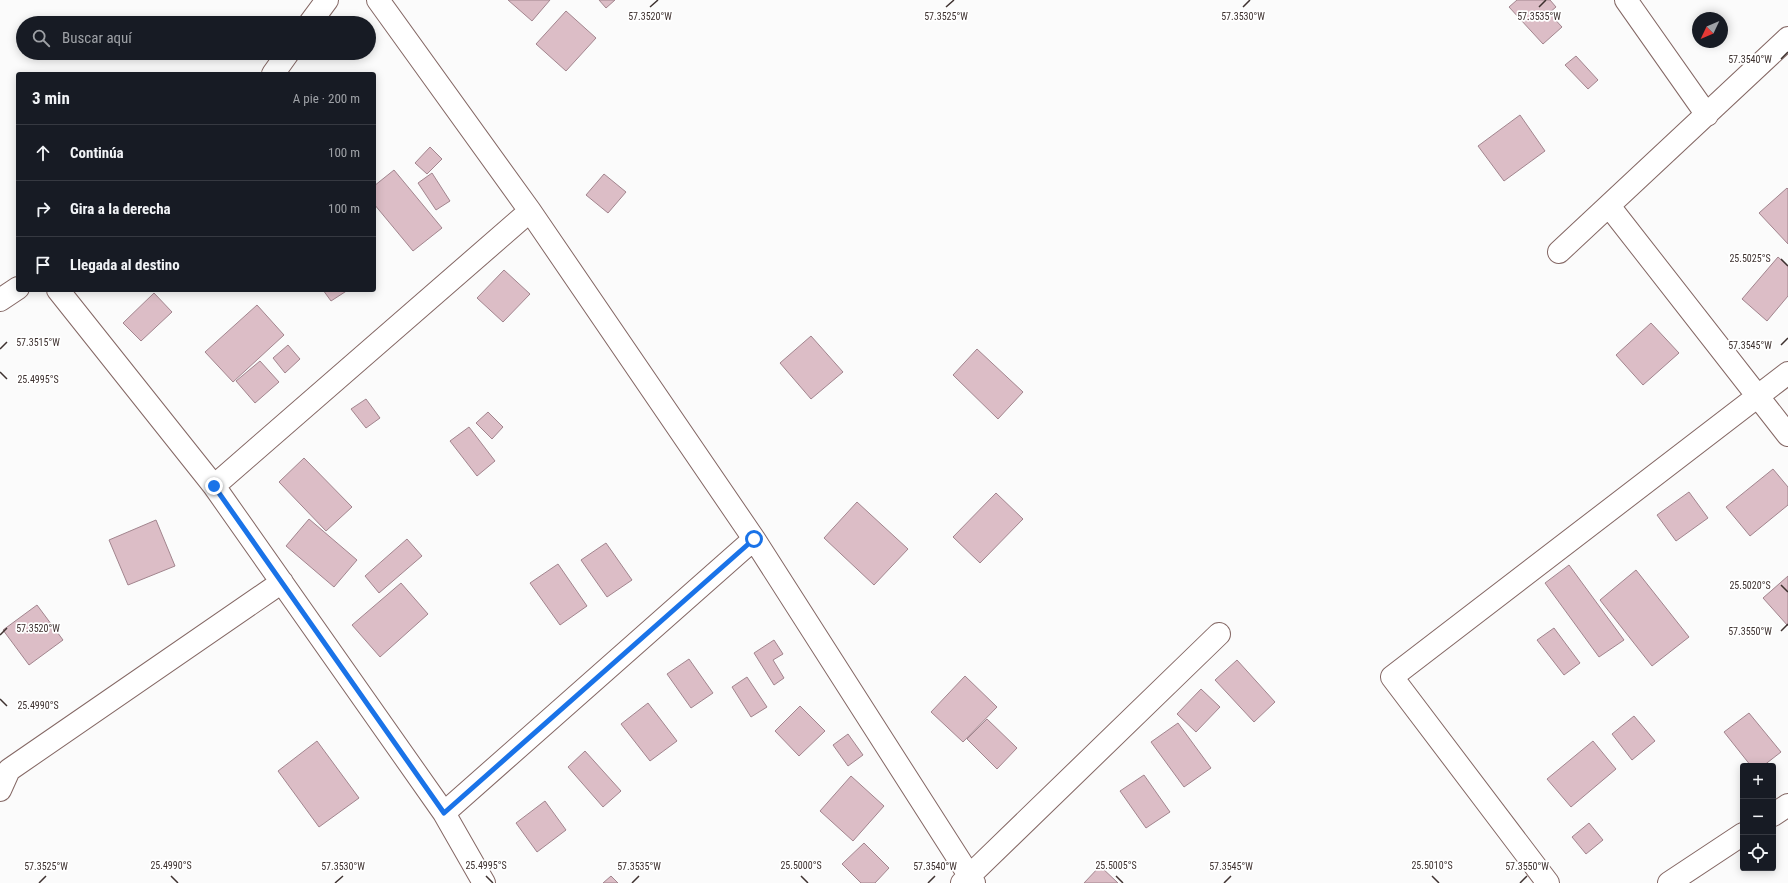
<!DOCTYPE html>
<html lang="es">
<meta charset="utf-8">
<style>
:root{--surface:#171b24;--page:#20242c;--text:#f1f3f6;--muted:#9ea1a6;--line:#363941}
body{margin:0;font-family:"Roboto Condensed",sans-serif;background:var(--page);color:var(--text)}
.controls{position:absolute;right:12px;bottom:12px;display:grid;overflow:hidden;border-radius:4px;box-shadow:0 2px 10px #0003}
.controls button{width:36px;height:36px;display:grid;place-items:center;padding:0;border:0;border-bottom:1px solid var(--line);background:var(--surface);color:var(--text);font:20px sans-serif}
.compass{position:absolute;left:1692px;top:12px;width:36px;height:36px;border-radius:50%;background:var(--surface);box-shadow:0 2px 10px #0003;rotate:226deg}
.stop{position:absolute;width:12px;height:12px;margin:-9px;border:3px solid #1a73e8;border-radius:50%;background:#fff}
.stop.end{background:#1a73e8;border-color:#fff;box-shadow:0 1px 4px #0008}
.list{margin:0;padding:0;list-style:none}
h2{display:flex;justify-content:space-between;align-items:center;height:52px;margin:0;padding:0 16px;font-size:17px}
h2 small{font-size:13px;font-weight:400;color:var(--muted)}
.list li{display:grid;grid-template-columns:26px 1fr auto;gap:12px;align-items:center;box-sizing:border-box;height:56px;padding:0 16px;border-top:1px solid var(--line)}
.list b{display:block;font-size:15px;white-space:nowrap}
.list em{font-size:13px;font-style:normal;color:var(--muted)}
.icon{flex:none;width:22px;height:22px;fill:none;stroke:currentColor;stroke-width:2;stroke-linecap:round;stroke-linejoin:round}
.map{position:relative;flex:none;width:1788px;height:883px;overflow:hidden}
.search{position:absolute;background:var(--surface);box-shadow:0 2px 10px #0003;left:16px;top:16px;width:360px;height:44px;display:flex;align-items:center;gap:10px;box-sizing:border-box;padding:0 14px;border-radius:22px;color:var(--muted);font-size:15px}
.panel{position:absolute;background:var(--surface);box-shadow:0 2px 10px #0003;left:16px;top:72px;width:360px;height:220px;border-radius:4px}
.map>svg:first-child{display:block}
</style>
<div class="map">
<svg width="1788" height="883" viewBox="0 0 1788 883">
<rect width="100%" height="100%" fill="#fbfbfb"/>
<!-- building -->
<path fill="#dcbdc6" stroke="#a2858e" d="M508,0H550L532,21Z
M599,0H615L606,8Z
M1517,0H1550L1556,7L1549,13L1562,27L1543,44L1509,7Z
M566,11L596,38L566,71L536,44Z
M1576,56L1598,80L1588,89L1565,65Z
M1520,115L1545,151L1504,181L1478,146Z
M430,147L442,159L427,174L415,163Z
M394,170L442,228L413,251L374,204V186Z
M432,173L450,201L436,210L418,183Z
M604,174L626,192L608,213L586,195Z
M1787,188L1788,189V244L1759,213Z
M1778,257L1788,266V296L1767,321L1742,299Z
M504,270L530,294L503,322L477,298Z
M323,290H348L331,301Z
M154,293L172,312L141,341L123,323Z
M257,305L284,335L233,382L205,352Z
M1651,323L1679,353L1643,385L1616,355Z
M811,336L843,372L811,399L780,363Z
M288,345L300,359L285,373L273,358Z
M977,349L1023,392L998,419L953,375Z
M260,361L279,382L255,403L236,381Z
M366,399L380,418L366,428L351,409Z
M488,412L503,427L492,439L476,423Z
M469,427L495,461L477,476L450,441Z
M304,458L352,507L326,531L279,482Z
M1773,469L1788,487V505L1750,536L1726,507Z
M1689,492L1708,518L1676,541L1657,515Z
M996,493L1023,519L980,563L953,537Z
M857,502L908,549L874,585L824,538Z
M309,519L357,560L334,587L286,546Z
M156,520L175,566L128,585L109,540Z
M407,539L422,556L379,593L365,576Z
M606,543L632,580L607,597L581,560Z
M558,564L587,606L560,625L530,583Z
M1569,565L1624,640L1599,657L1545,583Z
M1636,570L1689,637L1652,666L1600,600Z
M1788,576V626L1763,598Z
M401,583L428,614L380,657L352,625Z
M37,605L63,640L29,665L3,630Z
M1554,628L1580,663L1564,675L1537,640Z
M774,640L783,654L773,660L784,678L774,685L754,653Z
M689,659L713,693L691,708L667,674Z
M1237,660L1275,702L1254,722L1215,680Z
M965,676L997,707L963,742L931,712Z
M747,677L767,707L751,717L732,687Z
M1201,689L1220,707L1196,732L1177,714Z
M648,703L677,741L650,761L621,724Z
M800,706L825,731L799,756L775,731Z
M1749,713L1781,752L1763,766H1751L1724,732Z
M1634,716L1655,741L1632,760L1612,734Z
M987,719L1017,748L997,769L967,739Z
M1178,723L1211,768L1184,787L1151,742Z
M848,734L863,755L848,766L833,745Z
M317,741L359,798L319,827L278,771Z
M1593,741L1616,769L1571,807L1547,779Z
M585,751L621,791L603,807L568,767Z
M1144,775L1170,812L1146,828L1120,791Z
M851,776L884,806L853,841L820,811Z
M545,801L566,830L537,852L516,823Z
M1589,823L1603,840L1586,854L1572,837Z
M864,843L889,868L875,883H861L842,864Z
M1100,866L1118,883H1084Z
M611,876L618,883H603Z"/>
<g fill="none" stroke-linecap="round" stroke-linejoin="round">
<defs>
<path id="minor" d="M378,0L530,211L754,539L974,883
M1626,0L1707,115
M310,23L327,0
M273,74L288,53
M1609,206L1788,435
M1559,252L1788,38
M58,290L214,486L444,813L484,883
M0,300L18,288
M214,486L530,211
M0,790L9,770L282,582
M444,813L754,539
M1773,815L1788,805
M962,883L1219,634
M1548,883L1392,677L1788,373
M1669,883L1743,834"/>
</defs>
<!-- minor casing -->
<use href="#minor" stroke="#846764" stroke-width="24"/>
<!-- minor -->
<use href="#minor" stroke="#fff" stroke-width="22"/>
</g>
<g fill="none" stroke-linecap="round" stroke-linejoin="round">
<!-- route -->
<path stroke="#1a73e8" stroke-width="5" d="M214,486L444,813L754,539"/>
</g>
<!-- ticks -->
<path fill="none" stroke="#3d312f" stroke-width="1.5" d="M650,7L658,0M946,7L954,0M1243,7L1250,0M1539,7L1546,0M1781,59L1788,52M1781,259L1788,266M1781,345L1788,338M0,349L7,342M0,372L7,379M1781,585L1788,592M1781,631L1788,624M0,635L7,628M0,699L7,706M171,876L178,883M486,876L493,883M801,876L808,883M1116,876L1123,883M1432,876L1439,883M39,883L46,876M335,883L343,876M632,883L639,876M928,883L935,876M1224,883L1231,876M1520,883L1527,876"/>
<g font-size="10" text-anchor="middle" fill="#3d312f" stroke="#fff" stroke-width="3.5" stroke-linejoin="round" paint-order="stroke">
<text x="650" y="20">57.3520°W</text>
<text x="946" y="20">57.3525°W</text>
<text x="1243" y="20">57.3530°W</text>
<text x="1539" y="20">57.3535°W</text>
<text x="1750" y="63">57.3540°W</text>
<text x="1750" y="262">25.5025°S</text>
<text x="38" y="346">57.3515°W</text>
<text x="1750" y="349">57.3545°W</text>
<text x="38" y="383">25.4995°S</text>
<text x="1750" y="589">25.5020°S</text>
<text x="38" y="632">57.3520°W</text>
<text x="1750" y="635">57.3550°W</text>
<text x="38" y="709">25.4990°S</text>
<text x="171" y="869">25.4990°S</text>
<text x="486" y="869">25.4995°S</text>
<text x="801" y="869">25.5000°S</text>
<text x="1116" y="869">25.5005°S</text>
<text x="1432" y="869">25.5010°S</text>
<text x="46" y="870">57.3525°W</text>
<text x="343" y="870">57.3530°W</text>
<text x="639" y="870">57.3535°W</text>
<text x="935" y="870">57.3540°W</text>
<text x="1231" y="870">57.3545°W</text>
<text x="1527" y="870">57.3550°W</text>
</g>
</svg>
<div class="controls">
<button>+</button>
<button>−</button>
<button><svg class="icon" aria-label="locate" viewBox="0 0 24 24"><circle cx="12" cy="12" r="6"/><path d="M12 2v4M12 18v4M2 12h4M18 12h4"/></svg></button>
</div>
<svg class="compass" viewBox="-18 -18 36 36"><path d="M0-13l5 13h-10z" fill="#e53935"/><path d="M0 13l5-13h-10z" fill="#9ea1a6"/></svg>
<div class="stop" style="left:754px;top:539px"></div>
<div class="stop end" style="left:214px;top:486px"></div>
<div class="search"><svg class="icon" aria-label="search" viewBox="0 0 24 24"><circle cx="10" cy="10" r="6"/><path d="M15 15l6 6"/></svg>Buscar aquí</div>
<section class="panel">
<h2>3 min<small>A pie · 200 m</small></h2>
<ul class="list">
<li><svg class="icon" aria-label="ahead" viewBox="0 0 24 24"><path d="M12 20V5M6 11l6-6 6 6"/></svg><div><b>Continúa</b></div><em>100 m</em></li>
<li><svg class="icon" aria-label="right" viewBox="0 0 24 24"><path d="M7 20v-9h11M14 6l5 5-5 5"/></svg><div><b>Gira a la derecha</b></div><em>100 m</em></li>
<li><svg class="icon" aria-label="arrive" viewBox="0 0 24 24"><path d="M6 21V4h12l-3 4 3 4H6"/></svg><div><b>Llegada al destino</b></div></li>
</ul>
</section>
</div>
